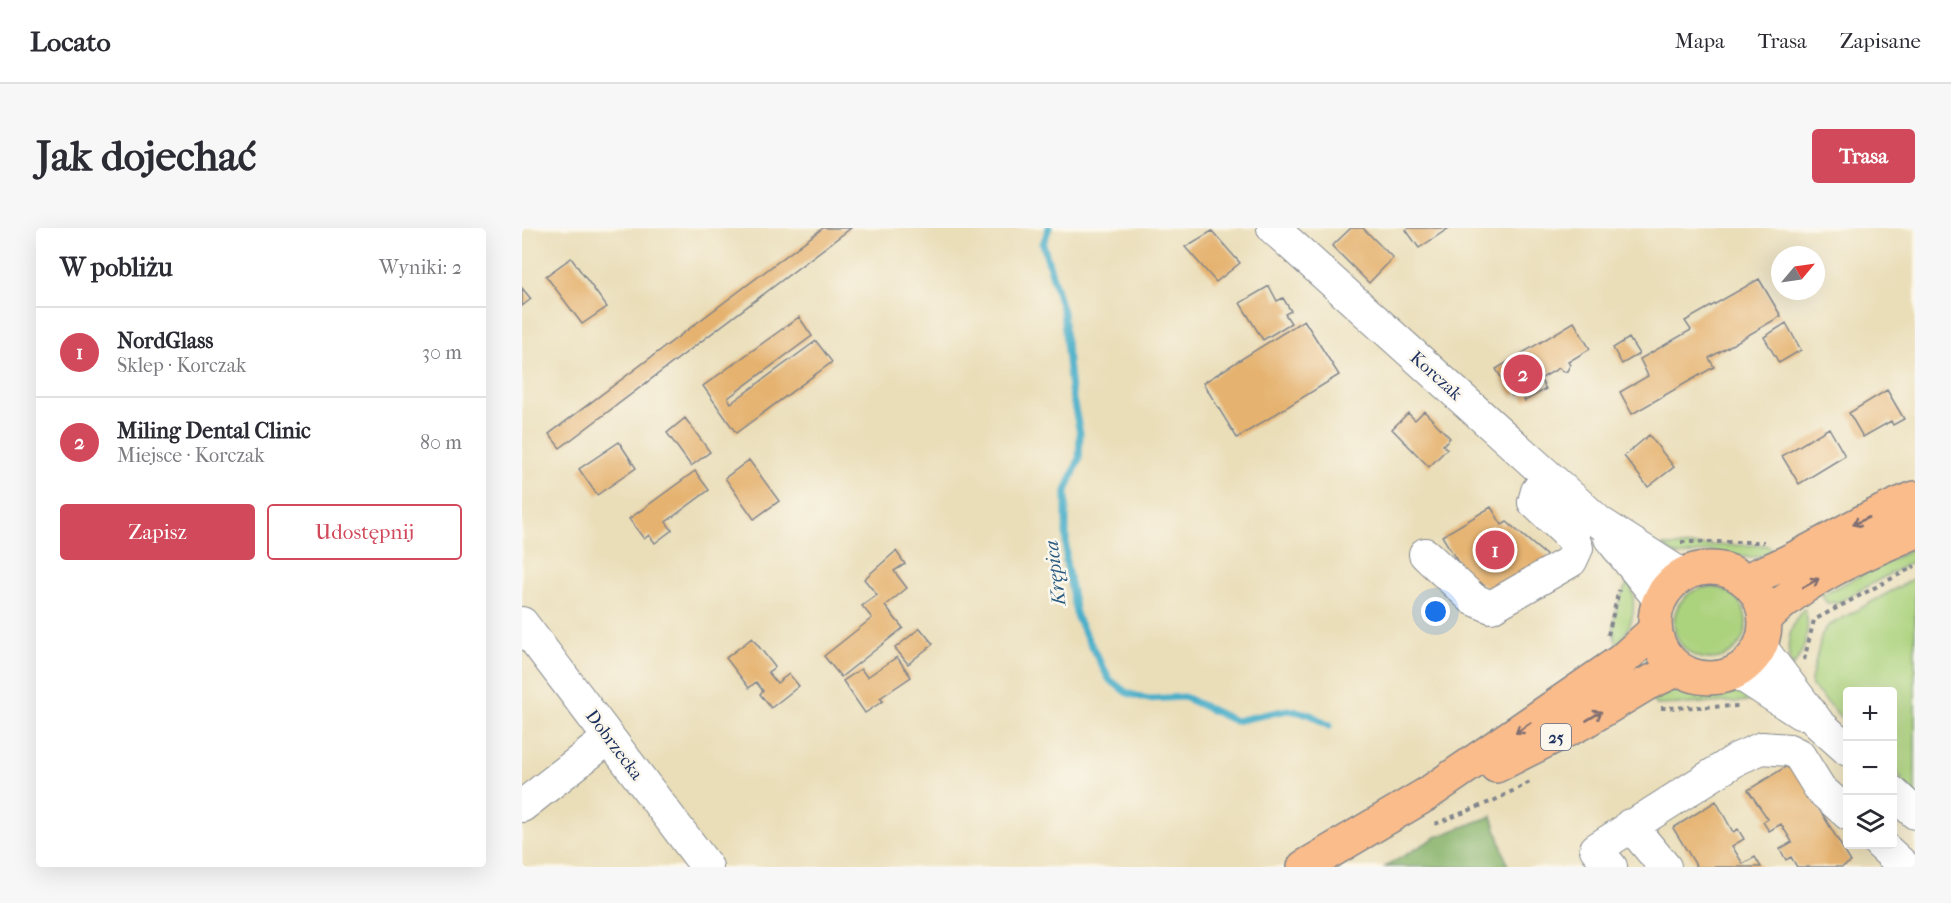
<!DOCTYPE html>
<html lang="pl">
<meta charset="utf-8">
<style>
:root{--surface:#fff;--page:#f7f7f7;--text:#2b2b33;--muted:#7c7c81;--line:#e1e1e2;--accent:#d1495b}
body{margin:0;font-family:"IM FELL French Canon",serif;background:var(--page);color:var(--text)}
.controls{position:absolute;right:18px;bottom:18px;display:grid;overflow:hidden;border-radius:6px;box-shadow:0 6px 24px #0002}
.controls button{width:54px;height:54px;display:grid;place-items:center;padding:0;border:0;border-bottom:2px solid var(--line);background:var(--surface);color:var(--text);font:30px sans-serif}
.compass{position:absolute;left:1249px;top:18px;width:54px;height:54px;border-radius:50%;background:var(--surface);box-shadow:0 6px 24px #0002;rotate:61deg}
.you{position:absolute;left:914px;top:384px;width:21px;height:21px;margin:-15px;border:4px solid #fff;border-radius:50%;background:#1a73e8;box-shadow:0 0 0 9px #1a73e833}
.badge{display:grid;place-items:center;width:39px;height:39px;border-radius:50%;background:var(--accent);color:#fff;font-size:20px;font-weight:700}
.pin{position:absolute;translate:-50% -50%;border:3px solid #fff;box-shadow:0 2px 6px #0006}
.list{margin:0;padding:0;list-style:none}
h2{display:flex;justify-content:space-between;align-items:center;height:78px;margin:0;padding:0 24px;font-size:26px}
h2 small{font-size:20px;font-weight:400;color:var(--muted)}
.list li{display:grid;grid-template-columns:39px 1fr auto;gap:18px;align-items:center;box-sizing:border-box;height:90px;padding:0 24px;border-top:2px solid var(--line)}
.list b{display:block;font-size:22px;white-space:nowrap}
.list p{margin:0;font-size:20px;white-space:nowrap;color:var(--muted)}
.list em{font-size:20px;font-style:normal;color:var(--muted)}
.actions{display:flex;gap:12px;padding:18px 24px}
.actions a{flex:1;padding:14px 0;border:2px solid var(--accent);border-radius:6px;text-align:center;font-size:21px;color:var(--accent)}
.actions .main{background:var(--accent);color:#fff}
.icon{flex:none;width:33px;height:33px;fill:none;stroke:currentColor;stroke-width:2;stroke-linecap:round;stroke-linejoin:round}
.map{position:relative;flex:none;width:1393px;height:639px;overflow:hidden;border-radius:6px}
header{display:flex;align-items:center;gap:36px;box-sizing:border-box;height:84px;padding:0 30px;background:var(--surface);border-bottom:2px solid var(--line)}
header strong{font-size:28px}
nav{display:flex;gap:33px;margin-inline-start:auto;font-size:21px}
.intro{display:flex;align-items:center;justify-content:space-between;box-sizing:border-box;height:144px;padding:0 36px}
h1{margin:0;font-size:42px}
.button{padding:15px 27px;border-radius:6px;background:var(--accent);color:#fff;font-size:21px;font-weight:700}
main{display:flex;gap:36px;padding:0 36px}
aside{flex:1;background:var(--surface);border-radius:6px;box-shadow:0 6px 24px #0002}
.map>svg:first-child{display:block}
</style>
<header>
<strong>Locato</strong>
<nav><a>Mapa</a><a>Trasa</a><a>Zapisane</a></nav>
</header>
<div class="intro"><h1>Jak dojechać</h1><a class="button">Trasa</a></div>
<main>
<aside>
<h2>W pobliżu<small>Wyniki: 2</small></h2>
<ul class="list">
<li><span class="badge">1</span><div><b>NordGlass</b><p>Sklep · Korczak</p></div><em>30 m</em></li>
<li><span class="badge">2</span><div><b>Miling Dental Clinic</b><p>Miejsce · Korczak</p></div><em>80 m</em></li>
</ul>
<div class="actions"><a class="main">Zapisz</a><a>Udostępnij</a></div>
</aside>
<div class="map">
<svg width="1393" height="639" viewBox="0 0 1393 639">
<rect width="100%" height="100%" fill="#fbf7ec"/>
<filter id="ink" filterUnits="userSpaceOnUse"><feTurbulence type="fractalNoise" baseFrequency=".0167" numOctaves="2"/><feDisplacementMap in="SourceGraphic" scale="12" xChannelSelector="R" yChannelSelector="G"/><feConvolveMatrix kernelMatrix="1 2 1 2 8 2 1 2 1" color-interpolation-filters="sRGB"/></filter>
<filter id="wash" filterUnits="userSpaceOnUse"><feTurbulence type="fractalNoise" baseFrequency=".008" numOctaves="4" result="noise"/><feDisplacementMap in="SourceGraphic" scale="24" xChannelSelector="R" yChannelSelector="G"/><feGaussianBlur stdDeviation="1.35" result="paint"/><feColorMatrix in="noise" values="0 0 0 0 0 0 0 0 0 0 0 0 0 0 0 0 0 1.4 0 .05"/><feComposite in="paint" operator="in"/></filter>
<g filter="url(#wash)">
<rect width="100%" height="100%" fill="#eadeb9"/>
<!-- green -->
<path fill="#abd27d" stroke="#63806e" stroke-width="1.5" d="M1240,317L1247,318L1251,325L1228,330L1188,323L1156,328L1140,318Z
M1393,320V332L1317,374L1305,375L1299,367Z
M1393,350V571L1376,555L1380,550L1371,541L1370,464H1326L1325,496L1290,458L1289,452L1300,406L1306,398Z
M1107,353C1115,377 1113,397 1095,416C1086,401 1097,367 1107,353Z
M1152 395a36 36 0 1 1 72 0a36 36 0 1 1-72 0Z
M1282,381C1290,397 1283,425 1270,439C1262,419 1268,396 1282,381Z
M1147,462L1189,466L1214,462L1233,467L1232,473L1135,477L1127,469Z"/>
<!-- forest -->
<path fill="#88b46c" stroke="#527265" stroke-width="1.5" d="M970,588L986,639H863L914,609Z"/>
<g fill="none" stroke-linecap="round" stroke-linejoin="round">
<!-- stream -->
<path stroke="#4aafc9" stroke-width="7" d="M527,0L521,16L541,84L549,162L558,205L557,231L544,263V334L555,390L587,451L605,465L626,471L662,469L713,493L766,482L787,486L807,498"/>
</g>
<g id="blocks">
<!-- building -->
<path fill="#e5b270" d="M301,0H329L38,220L27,206Z
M829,0H841L871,30L847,55L810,18Z
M887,0H927L897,20L884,2Z
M690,3L718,35L694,54L663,19Z
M49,30L85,79L60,96L24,48Z
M1237,51L1259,88L1187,130L1192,139L1110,186L1098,164L1126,148L1118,131L1169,102L1163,93Z
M747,58L755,73L761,70L769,83L763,86L769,95L741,112L718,75Z
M0,60L9,71L0,78Z
M277,89L290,108L206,170L209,175L294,113L310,134L214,205L181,158Z
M782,92L817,147L715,210L681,155Z
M1052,94L1068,121L1046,134L1048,137L1045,143L1041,144L1037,140L1018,151L1024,161L1003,173L998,163L990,168L974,141Z
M1264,95L1279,122L1257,135L1242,109Z
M1107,110L1117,126L1100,136L1091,120Z
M1365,162L1382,191L1371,197L1369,193L1341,209L1327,185Z
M902,183L928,210L921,217L925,221L907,239L870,201L886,185L893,192Z
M163,190L188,224L169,238L145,205Z
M1307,200L1323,228L1277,256L1260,228Z
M1127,207L1152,239L1126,259L1102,228Z
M97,214L114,240L75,267L57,241Z
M227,232L257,273L232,291L203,250Z
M173,243L187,262L144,294L150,302L133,315L127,307L122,311L107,291Z
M969,279L980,297L985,294L1033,335L975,370L958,354L951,359L920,308Z
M374,323L383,336L372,343L385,360L363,378L381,400L319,449L302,428L350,390L340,378L355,367L342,351Z
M398,400L411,416L386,436L373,420Z
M230,410L253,439L246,444L255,455L267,446L277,458L249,480L238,466L241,463L234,454L227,460L204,430Z
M375,429L389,449L358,470L361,473L343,485L321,453L339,441L345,449Z
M1270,535L1329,634L1320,639H1275L1269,629L1264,632L1258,621L1270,614L1259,596L1247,603L1241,594L1246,591L1226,562Z
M1194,573L1211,604L1216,601L1222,611L1210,618L1221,636L1233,629L1239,639H1175L1151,600Z"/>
</g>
</g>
<g filter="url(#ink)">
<use href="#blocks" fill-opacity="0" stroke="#82868c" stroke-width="1.5"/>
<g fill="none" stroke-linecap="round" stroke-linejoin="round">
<defs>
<path id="minor" d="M751,0L1077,294L1160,347
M1088,310L1137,371
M903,326L951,371L969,379L1049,333L1055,320L1052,312L1012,274L1015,263L1028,250
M0,395L185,639
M1238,418L1297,496L1326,522
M1215,444L1278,485
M1370,564L1393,585
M0,578L87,510
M1108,597L1143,639
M1358,616L1383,639
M1089,639L1074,621L1217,530L1240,520L1267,522L1277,527L1298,561L1326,586"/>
<path id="major" d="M1133 395a55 55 0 1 1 110 0a55 55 0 1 1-110 0Z
M1222,352C1282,332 1333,292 1393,270
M1243,391C1283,350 1341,326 1393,304
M974,538L1061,494L1124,456L1157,441
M782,639L905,566L1100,432L1132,403"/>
</defs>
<!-- minor casing -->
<use href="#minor" stroke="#82868c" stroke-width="34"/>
<!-- major casing -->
<use href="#major" stroke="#82868c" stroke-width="36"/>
<!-- path -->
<path stroke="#82868c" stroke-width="4" stroke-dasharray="4.5 4.5" stroke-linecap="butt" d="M1159,314H1242
M1086,407L1097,362
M1282,432L1292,392L1393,338
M1139,480L1219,478
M913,596L973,572L1010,553"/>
<!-- minor -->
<use href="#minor" stroke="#fff" stroke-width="32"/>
<!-- major -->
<use href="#major" stroke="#fabc8b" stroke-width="33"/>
</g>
<!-- one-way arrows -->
<defs><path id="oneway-shaft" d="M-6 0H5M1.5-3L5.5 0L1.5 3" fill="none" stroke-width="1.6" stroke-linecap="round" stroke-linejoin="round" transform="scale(1.5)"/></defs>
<g stroke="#7f6e72">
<use href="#oneway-shaft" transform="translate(1339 293) rotate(155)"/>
<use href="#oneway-shaft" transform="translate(1289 355) rotate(-29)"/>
<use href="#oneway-shaft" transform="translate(1072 488) rotate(-31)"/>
<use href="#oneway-shaft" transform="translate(1001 500) rotate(145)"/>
</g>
</g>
<g text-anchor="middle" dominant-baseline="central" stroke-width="5" stroke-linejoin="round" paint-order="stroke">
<!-- shield labels -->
<rect fill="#fbf7ec" stroke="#5e6b89" stroke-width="1.5" x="1019" y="496" width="30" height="26" rx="4.5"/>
<g font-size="16" font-weight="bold" fill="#1b2f5e">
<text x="1034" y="509">25</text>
</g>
<!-- street labels -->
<g font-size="18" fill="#1b2f5e" stroke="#fbf7ec">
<text transform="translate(914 148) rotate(42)">Korczak</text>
<text transform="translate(92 517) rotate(53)">Dobrzecka</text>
</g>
<!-- water labels -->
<g font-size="20" font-style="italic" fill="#2b5c83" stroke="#fbf7ec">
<text transform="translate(533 345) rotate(-97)">Krępica</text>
</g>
</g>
</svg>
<div class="controls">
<button>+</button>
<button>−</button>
<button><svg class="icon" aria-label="layers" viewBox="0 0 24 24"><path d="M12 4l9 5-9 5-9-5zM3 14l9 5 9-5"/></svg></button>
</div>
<svg class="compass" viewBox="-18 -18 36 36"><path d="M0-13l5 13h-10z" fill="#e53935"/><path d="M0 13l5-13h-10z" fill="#7c7c81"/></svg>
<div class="you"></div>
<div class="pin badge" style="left:973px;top:322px">1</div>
<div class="pin badge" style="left:1001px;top:146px">2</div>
</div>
</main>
